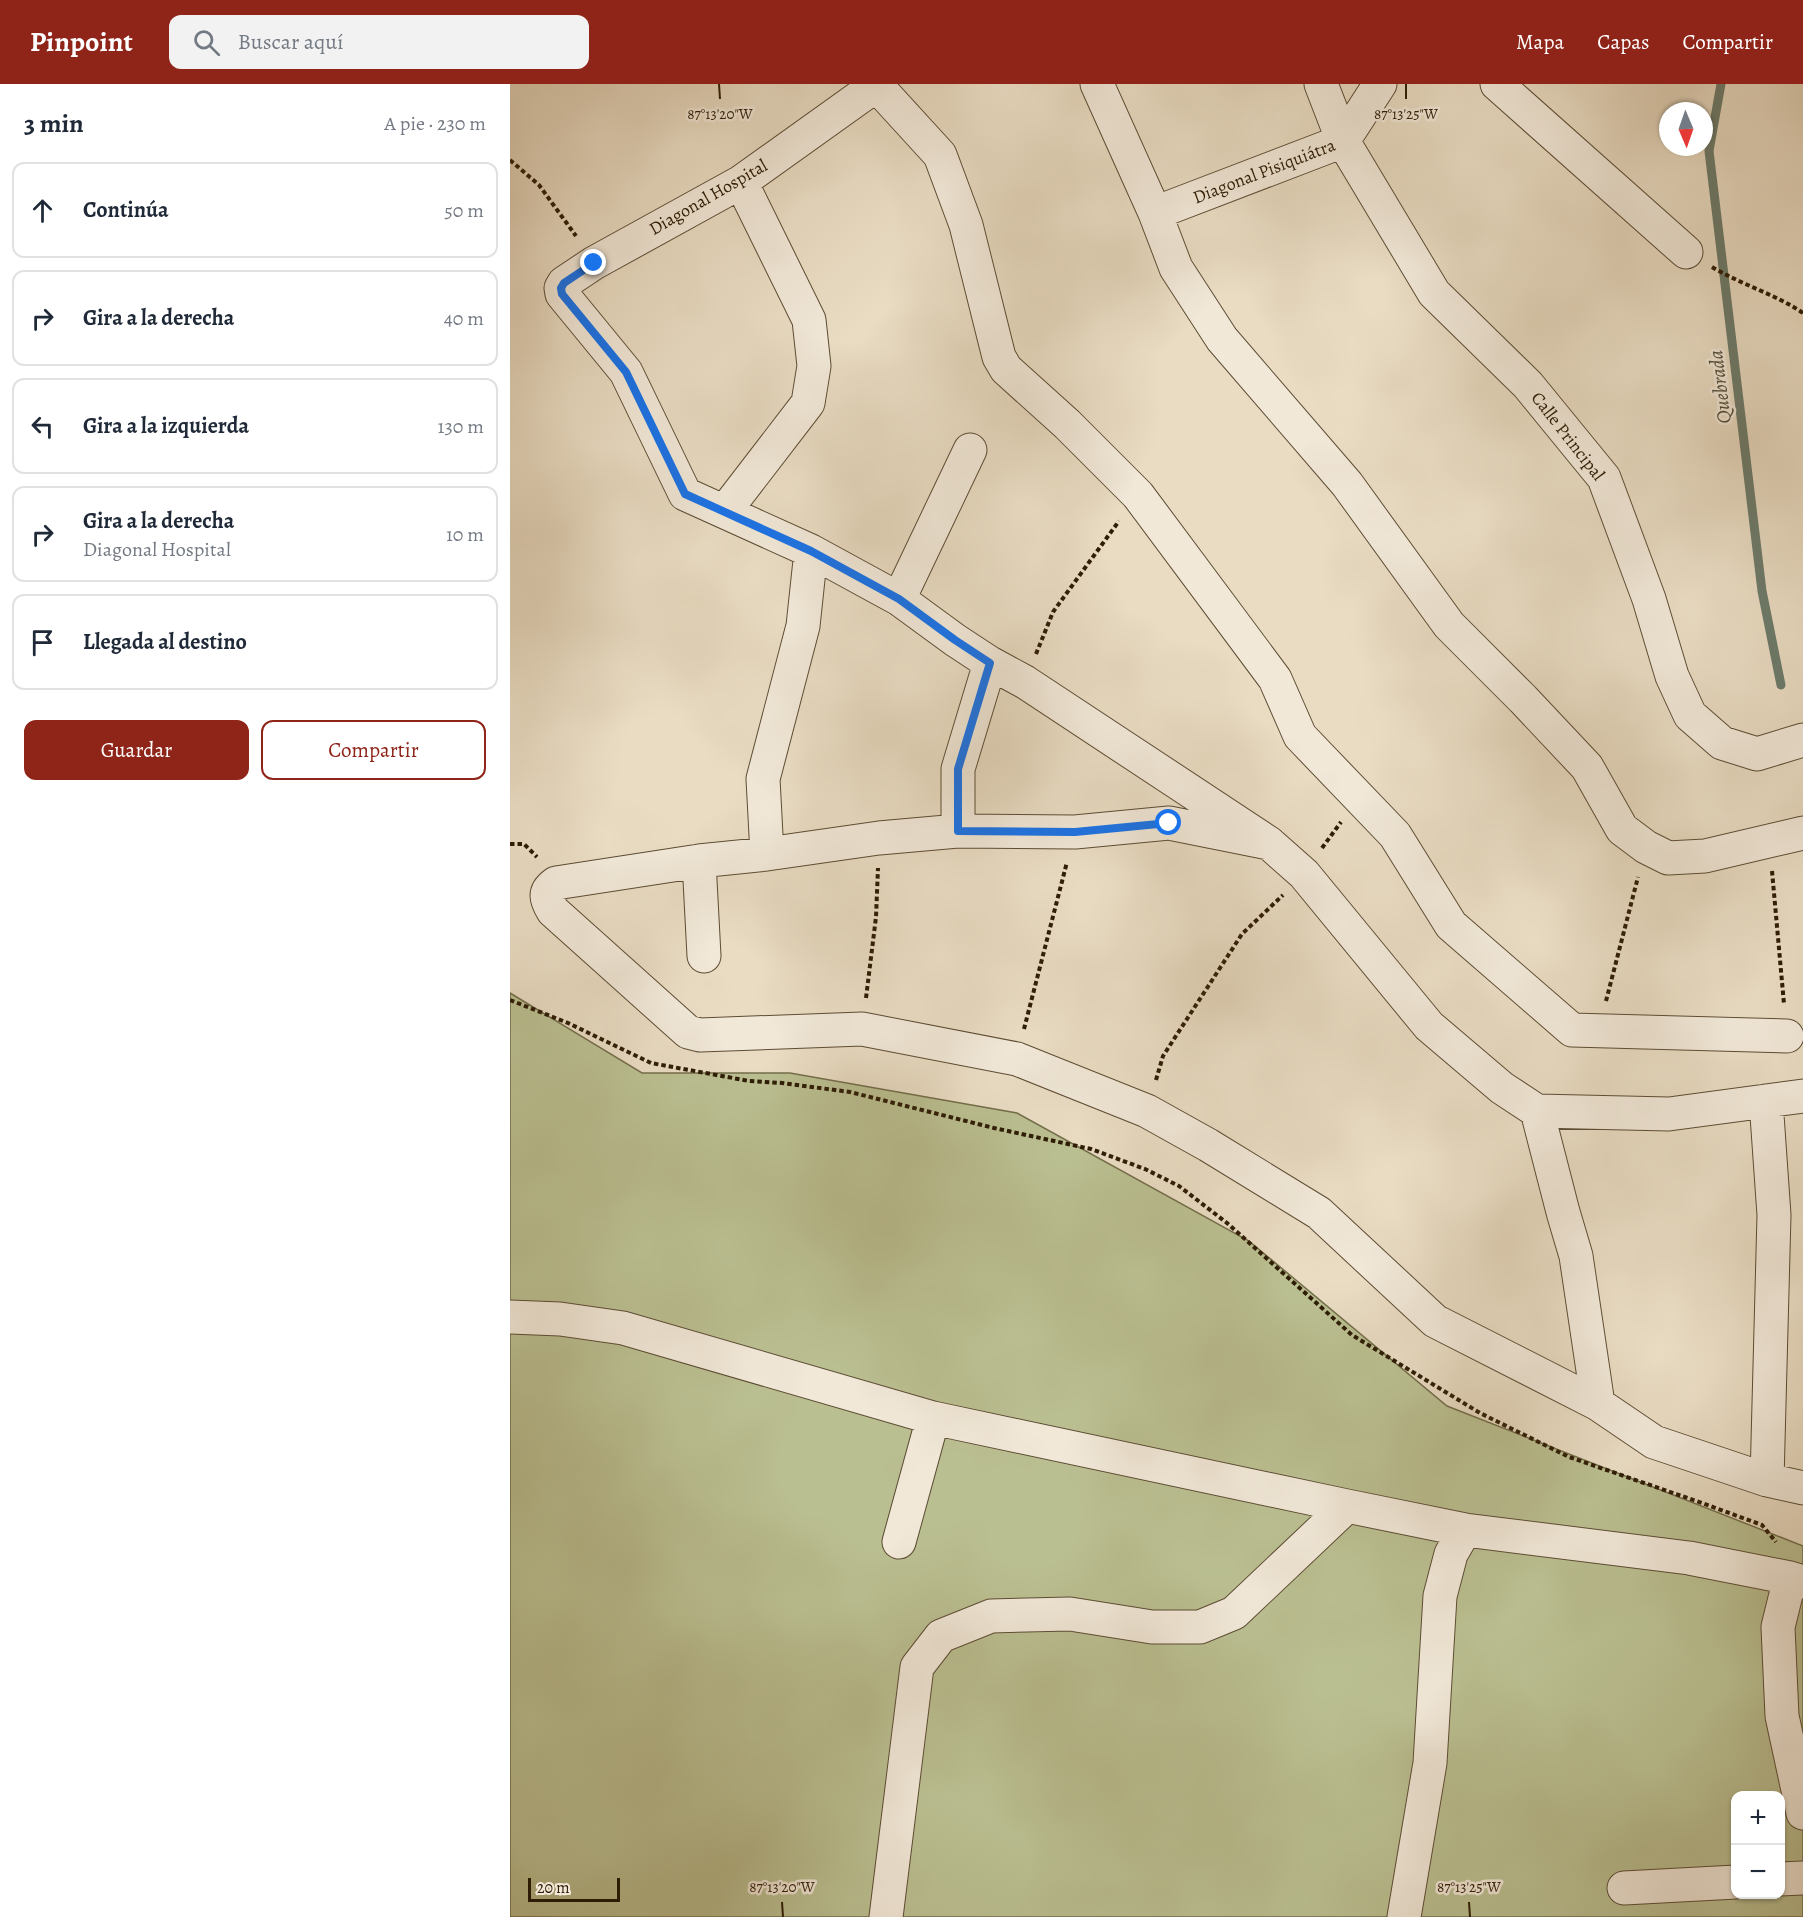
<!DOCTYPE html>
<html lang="es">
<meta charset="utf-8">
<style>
:root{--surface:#fff;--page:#f2f2f3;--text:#1f2937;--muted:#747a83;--line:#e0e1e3;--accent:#8f2418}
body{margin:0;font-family:Alegreya,serif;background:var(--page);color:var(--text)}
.controls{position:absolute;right:18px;bottom:18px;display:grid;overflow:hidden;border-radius:12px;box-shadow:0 2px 4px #0004}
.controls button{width:54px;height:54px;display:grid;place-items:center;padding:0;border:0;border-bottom:2px solid var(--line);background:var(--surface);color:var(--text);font:30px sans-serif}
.compass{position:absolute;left:1149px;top:18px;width:54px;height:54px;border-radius:50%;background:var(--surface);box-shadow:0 2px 4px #0004;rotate:178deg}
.scale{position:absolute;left:18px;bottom:15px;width:92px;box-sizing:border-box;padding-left:6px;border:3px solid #2e1c05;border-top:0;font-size:16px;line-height:21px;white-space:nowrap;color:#2e1c05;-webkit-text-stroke:4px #f1e8d8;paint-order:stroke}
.stop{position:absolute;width:18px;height:18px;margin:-14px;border:4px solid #1a73e8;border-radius:50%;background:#fff}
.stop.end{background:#1a73e8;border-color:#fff;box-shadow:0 2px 6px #0008}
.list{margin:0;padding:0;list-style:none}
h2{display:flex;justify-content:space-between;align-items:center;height:78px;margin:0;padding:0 24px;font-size:26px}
h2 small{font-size:20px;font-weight:400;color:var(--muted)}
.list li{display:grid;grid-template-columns:39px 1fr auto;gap:18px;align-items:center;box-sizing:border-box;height:96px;margin:0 12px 12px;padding:0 12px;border:2px solid var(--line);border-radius:12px}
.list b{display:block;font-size:22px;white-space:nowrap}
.list p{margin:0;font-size:20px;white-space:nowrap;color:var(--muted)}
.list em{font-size:20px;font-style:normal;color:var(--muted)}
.actions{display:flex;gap:12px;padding:18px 24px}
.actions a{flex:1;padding:14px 0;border:2px solid var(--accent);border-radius:12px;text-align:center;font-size:21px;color:var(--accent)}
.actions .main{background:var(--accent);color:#fff}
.icon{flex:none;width:33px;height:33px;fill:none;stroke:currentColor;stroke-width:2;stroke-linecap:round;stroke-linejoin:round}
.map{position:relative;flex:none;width:1293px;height:1833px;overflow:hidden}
header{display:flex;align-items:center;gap:36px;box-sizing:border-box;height:84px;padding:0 30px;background:var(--accent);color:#fff}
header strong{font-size:28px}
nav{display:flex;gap:33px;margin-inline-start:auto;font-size:21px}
.search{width:420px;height:54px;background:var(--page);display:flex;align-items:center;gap:15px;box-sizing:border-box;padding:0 21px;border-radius:12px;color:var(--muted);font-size:22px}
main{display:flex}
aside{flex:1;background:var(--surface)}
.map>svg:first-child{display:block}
</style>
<header>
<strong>Pinpoint</strong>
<div class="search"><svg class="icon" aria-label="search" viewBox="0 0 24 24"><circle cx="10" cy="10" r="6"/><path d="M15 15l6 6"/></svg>Buscar aquí</div>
<nav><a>Mapa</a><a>Capas</a><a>Compartir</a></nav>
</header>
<main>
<aside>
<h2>3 min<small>A pie · 230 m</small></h2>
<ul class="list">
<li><svg class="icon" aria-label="ahead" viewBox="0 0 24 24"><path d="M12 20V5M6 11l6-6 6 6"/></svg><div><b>Continúa</b></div><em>50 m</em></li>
<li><svg class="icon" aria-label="right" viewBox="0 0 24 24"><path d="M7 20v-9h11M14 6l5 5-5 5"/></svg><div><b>Gira a la derecha</b></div><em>40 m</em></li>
<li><svg class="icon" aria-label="left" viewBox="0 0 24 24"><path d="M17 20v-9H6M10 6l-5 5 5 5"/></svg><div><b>Gira a la izquierda</b></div><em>130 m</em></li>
<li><svg class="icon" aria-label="right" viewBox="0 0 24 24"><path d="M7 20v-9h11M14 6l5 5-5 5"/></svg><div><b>Gira a la derecha</b><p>Diagonal Hospital</p></div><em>10 m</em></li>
<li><svg class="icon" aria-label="arrive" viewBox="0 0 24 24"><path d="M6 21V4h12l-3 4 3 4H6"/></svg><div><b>Llegada al destino</b></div></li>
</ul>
<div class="actions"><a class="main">Guardar</a><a>Compartir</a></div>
</aside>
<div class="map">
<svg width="1293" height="1833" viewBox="0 0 1293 1833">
<rect width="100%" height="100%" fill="#e9dcc3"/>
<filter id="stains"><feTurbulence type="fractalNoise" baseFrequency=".00333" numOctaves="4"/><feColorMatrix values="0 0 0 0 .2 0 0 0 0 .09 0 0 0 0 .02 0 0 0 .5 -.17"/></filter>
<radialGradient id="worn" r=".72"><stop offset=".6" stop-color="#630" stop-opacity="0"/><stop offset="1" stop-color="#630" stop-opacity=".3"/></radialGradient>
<!-- green -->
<path fill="#babf91" stroke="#746e4b" stroke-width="1.5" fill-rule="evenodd" d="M0,909L132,989H280L507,1029L739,1157L937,1322L1293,1462V1833H0ZM1226,1712H1270V1810H1226Z"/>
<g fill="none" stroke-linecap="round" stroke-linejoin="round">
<!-- stream -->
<path stroke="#6d7c6d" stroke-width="9" d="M1211,0L1199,67L1252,507L1271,601"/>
<defs>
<path id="minor" d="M368,0L231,98L84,179L54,199L51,204L52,210L116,288L175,410L301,467L389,515L445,556L480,579L515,598L759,759L794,790L919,942L992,1004L1027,1027L1159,1030L1293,1012
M587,0L645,129L666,184L712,255L837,400L939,541L1013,615L1077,683L1112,745L1136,763L1158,774L1195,772L1293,749
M811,0L833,57L924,209L1018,301L1094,394L1139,515L1162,592L1180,631L1212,659L1247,670L1293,656
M987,0L1176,168
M367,2L430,71L456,141L489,273L496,285L557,340L628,411L765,595L790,652L885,751L941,841L1062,946L1277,952
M645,129L833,57L870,0
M215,427L298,319L304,282L299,236L231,98
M389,515L460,366
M448,747V685L480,579
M759,759L659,739L565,748L448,747L369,754L257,770L189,777L46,799C33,808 36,815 43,827L178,948L190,951L352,945L507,975L637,1027L698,1061L809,1129L925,1237L1088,1320L1144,1358L1257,1396L1293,1404
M257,770L253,695L293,542L301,467
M189,777L194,872
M1256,1017L1264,1131L1257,1396
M1027,1027L1053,1128L1066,1172L1088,1320
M0,1233L50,1235L113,1244L423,1334L837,1422L955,1446L1179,1474L1280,1494L1293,1498
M389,1458L423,1334
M1280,1494L1268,1543L1272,1632L1293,1729
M1270,1795L1293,1794
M1114,1804L1226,1798
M376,1833L407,1583L431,1552L481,1532L560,1530L642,1543H690L724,1529L837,1422
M894,1833L920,1679L930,1512L941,1470L955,1446"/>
</defs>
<!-- minor casing -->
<use href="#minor" stroke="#5d4c34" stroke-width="35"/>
<!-- path -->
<path stroke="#2e1c05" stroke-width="4" stroke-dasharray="4.5 3" stroke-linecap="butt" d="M0,76L29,101L66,152
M1202,183C1232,201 1265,210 1293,229
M526,570L543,528L609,437
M0,760H14L27,773
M812,764L831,738
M1262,787L1274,920
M356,914L366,833L368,784
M0,916L58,939L141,979L239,997L272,999L340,1008L484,1044L581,1065L635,1085L669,1102L717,1139L842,1251L970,1329L1059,1373L1192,1419L1252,1441L1266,1458
M1096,917L1128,793
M514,945L557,778
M646,996L653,972L732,850L773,811"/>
<!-- minor -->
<use href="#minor" stroke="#f1e8d8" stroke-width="33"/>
</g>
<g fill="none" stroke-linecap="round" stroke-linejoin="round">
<!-- route -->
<path stroke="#1a73e8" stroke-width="8" d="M84,179L54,199L51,204L52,210L116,288L175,410L301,467L389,515L445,556L480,579L448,685V747L565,748L659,739"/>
</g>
<!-- ticks -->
<path fill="none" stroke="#2e1c05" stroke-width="2" d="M209,0L210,15M896,0V15M272,1818L273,1833M959,1818L960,1833"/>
<g text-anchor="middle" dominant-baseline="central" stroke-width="5" stroke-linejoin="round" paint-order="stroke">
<!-- street labels -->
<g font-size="18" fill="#2e1c05" stroke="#f1e8d8">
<text transform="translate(754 87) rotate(-21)">Diagonal Pisiquiátra</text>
<text transform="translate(198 113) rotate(-30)">Diagonal Hospital</text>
<text transform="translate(1058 352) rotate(52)">Calle Principal</text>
</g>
<!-- water labels -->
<g font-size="20" font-style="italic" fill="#4e4c39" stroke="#f1e8d8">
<text transform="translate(1210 303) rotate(-97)">Quebrada</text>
</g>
</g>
<g font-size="15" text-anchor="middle" fill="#2e1c05" stroke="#f1e8d8" stroke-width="5" stroke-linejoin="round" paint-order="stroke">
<text x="210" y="35">87°13'20"W</text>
<text x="896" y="35">87°13'25"W</text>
<text x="272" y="1808">87°13'20"W</text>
<text x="959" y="1808">87°13'25"W</text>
</g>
<rect width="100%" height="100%" filter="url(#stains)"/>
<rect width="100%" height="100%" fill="url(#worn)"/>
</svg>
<div class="controls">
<button>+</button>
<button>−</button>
</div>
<svg class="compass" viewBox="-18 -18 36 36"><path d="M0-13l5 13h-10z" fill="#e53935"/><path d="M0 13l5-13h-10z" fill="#747a83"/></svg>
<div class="scale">20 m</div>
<div class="stop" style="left:659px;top:739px"></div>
<div class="stop end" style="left:84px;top:179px"></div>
</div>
</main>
